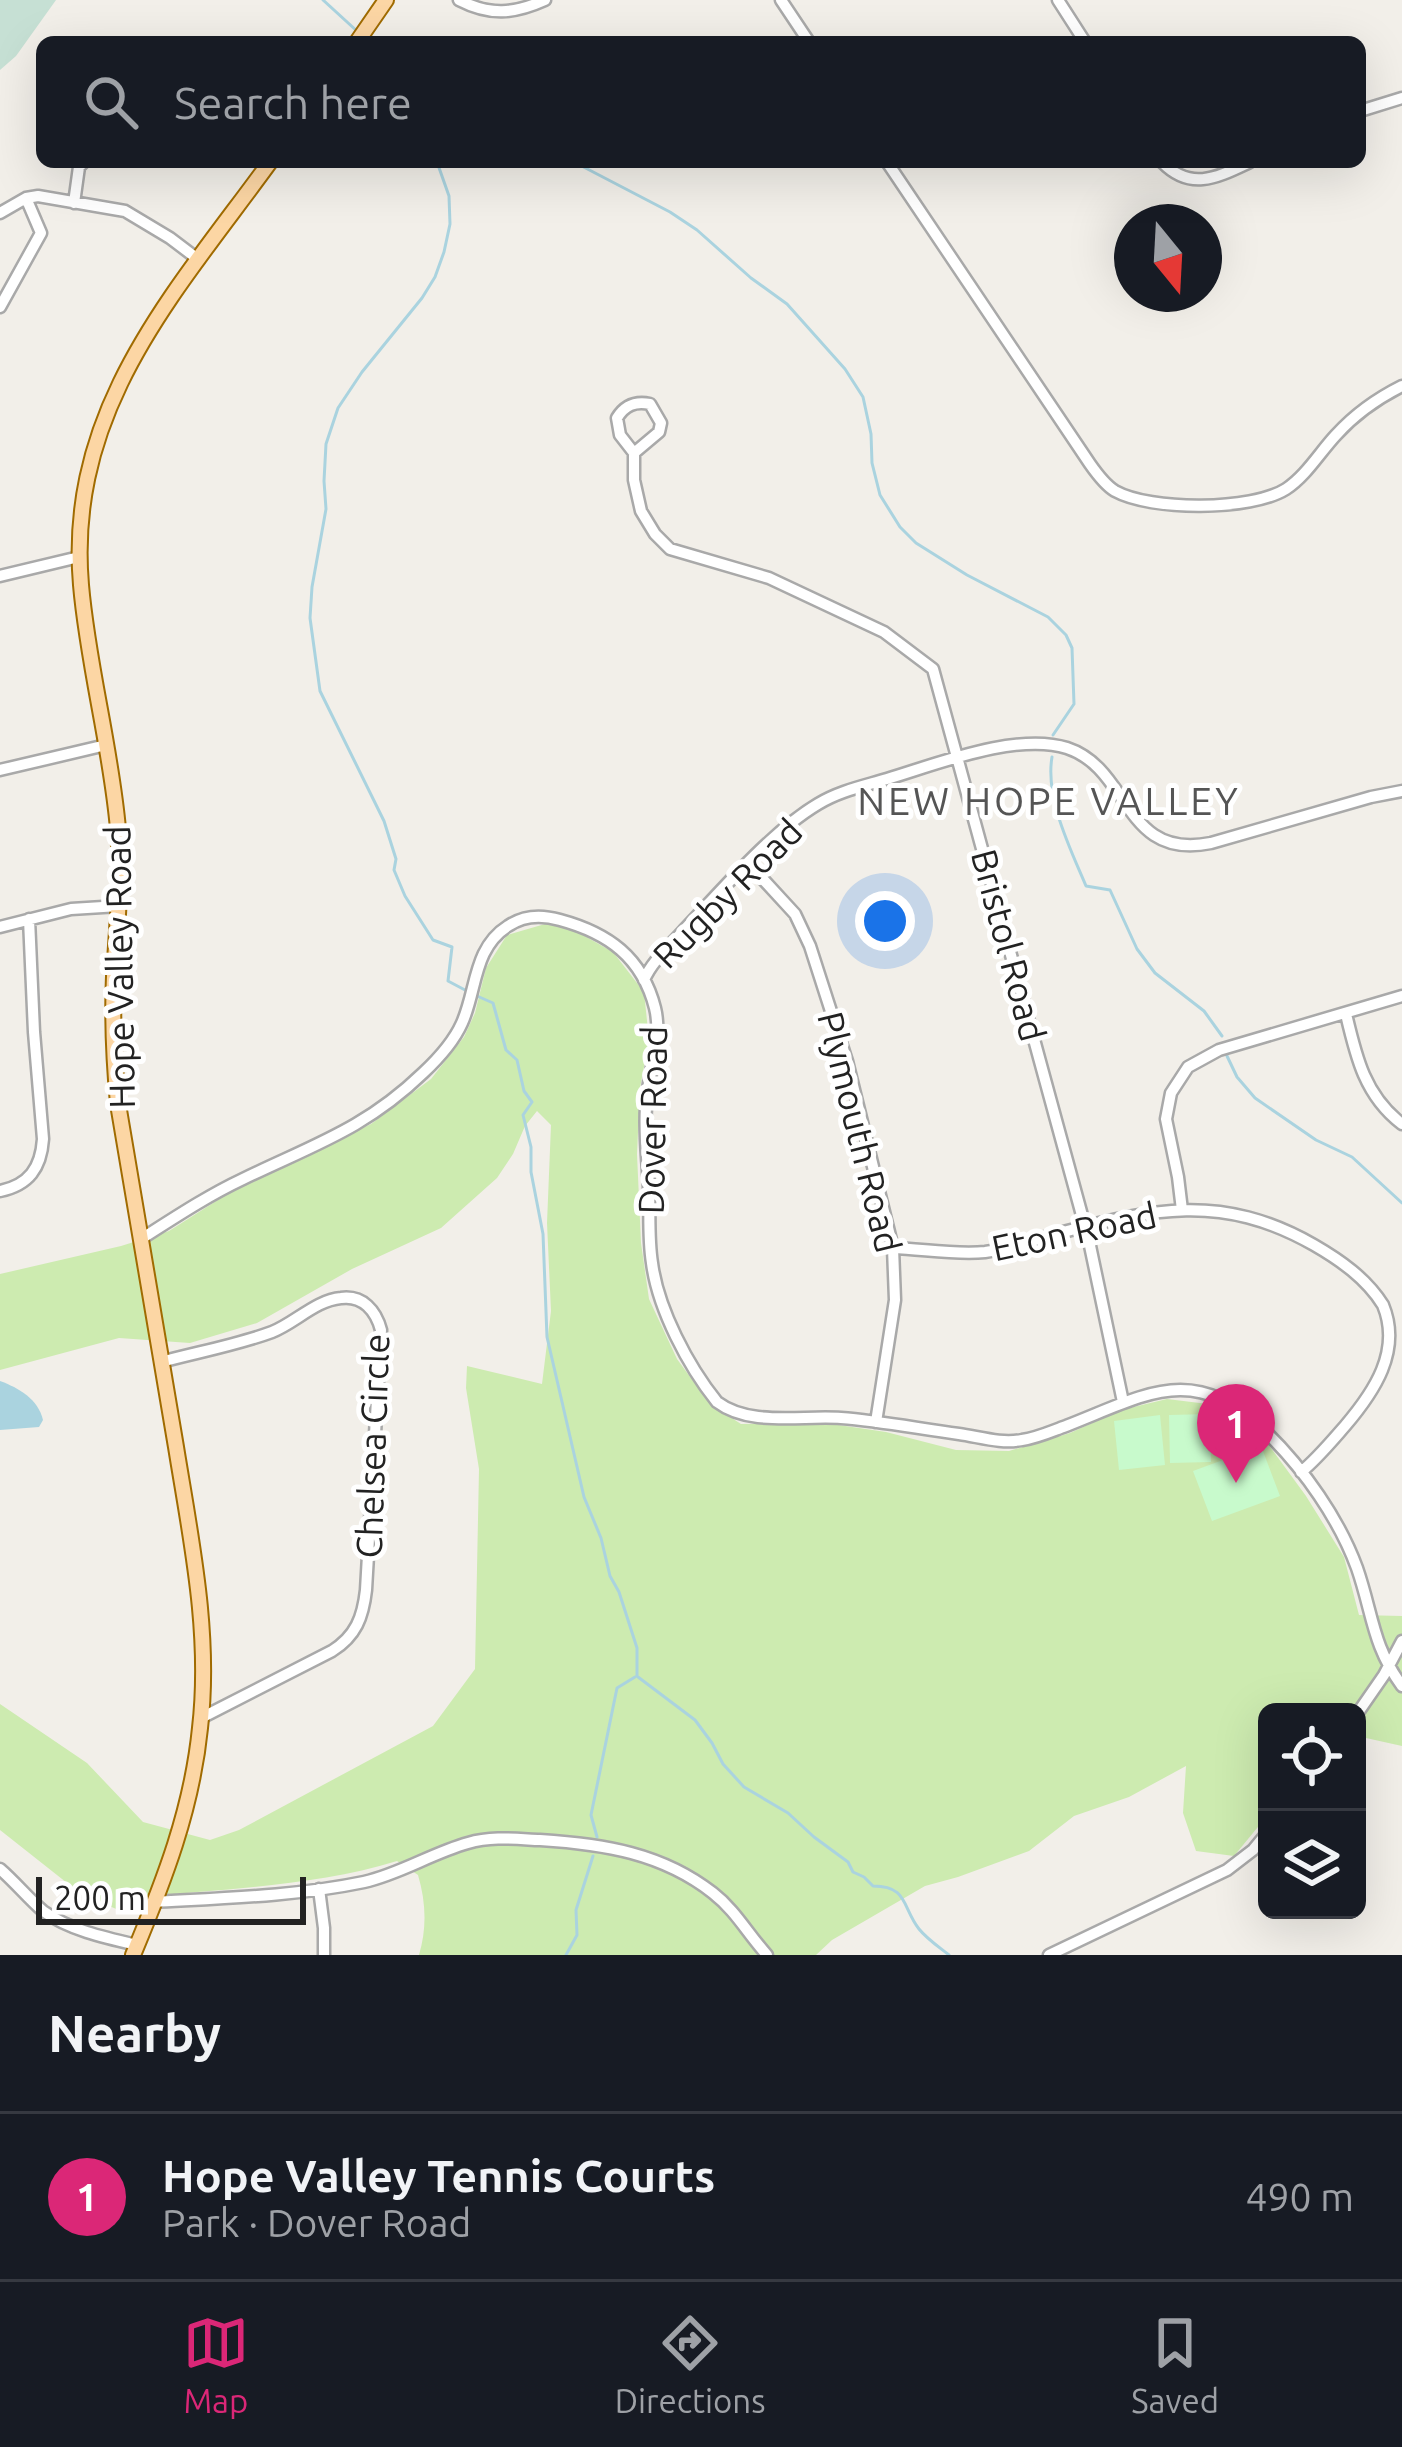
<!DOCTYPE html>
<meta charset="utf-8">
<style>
:root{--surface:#171b24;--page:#20242c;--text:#f1f3f6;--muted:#9ea1a6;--line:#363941;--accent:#db2777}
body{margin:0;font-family:Ubuntu,sans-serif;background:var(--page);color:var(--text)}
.controls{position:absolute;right:36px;bottom:36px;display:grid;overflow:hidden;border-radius:18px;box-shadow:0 12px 48px #0002}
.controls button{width:108px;height:108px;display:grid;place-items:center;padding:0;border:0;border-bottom:3px solid var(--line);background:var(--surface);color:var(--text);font:60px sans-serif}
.compass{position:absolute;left:1114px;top:204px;width:108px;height:108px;border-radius:50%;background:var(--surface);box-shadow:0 12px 48px #0002;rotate:162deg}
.scale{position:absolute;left:36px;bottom:30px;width:270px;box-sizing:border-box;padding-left:12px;border:6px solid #222;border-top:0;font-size:33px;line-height:42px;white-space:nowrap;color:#222;-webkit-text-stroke:9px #fff;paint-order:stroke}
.you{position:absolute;left:885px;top:921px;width:42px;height:42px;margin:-30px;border:9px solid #fff;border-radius:50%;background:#1a73e8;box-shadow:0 0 0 18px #1a73e833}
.badge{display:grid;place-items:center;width:78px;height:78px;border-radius:50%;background:var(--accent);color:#fff;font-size:39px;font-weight:700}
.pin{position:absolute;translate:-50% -99px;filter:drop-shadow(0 3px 6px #0008)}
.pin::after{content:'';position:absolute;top:63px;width:42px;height:36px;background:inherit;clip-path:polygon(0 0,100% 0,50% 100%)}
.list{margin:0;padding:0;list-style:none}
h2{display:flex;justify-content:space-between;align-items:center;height:156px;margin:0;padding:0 48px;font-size:51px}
h2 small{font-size:39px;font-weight:400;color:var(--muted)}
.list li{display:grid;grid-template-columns:78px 1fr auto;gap:36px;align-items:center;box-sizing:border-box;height:168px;padding:0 48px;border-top:3px solid var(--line)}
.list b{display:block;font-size:45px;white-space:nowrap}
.list p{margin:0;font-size:39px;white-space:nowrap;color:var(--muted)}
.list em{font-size:39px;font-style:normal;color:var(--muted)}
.icon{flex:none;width:66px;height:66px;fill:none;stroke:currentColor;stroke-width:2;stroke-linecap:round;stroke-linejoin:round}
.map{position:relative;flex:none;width:1402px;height:1955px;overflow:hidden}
.search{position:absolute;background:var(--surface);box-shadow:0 12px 48px #0002;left:36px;right:36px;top:36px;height:132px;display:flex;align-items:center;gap:30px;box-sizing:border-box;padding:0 42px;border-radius:18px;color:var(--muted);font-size:45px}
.sheet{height:324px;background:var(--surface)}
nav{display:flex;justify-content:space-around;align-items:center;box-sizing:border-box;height:168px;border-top:3px solid var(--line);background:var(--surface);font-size:33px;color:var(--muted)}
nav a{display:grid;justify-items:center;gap:6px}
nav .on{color:var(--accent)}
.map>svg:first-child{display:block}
</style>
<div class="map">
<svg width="1402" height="1955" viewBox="0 0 1402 1955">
<rect width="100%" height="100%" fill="#f2efe9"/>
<!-- grass -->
<path fill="#cdebb0" d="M545,924L574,930L613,952L644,992L649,1040L640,1088L637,1154L641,1243L649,1299L677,1359L710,1404L741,1424L825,1423L886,1432L956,1450L1009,1451L1070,1433L1121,1410L1167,1399L1216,1405L1268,1444L1306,1496L1344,1557L1359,1615L1402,1616V1746L1357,1736V1712H1267V1816L1234,1856L1196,1851L1183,1813L1186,1766L1129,1797L1074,1816L1029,1851L958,1877L925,1886L832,1940L816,1955H419C427,1928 426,1902 418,1875L397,1861C316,1886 229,1888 145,1897L128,1914L81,1894L0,1830V1704L87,1763L143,1822L210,1840L239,1830L433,1726L475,1669L479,1469L466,1388L467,1366L542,1384L551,1311L547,1223L551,1125L537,1111L525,1126L513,1154L497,1178L441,1228L352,1269L257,1323L190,1343L119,1338L0,1370V1274L121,1246L169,1231L232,1191L371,1124L431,1079L464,1037L475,1013L486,968L507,935Z"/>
<!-- wetland -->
<path fill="#c6e0d4" d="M0,0H56L16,56L0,70Z"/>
<!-- park -->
<path fill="#c8facc" d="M1210,1414L1211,1462L1170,1463L1169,1415Z
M1160,1415L1165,1465L1119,1470L1114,1421Z
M1261,1446L1280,1496L1212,1521L1193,1471Z"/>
<!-- water -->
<path fill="#aad3df" d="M0,1381C19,1388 38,1399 43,1420L39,1427L0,1430Z"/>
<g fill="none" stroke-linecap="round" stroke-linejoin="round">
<!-- stream -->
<path stroke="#aad3df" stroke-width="3" d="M323,0L358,32
M437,162L449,196L450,224L444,252L435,277L422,298L362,372L338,408L326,444L324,481L326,509L312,587L310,618L320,691L384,821L396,859L394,870L405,896L433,940L452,947L448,981L465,990
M574,162L670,212L697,230L751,278L787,304L845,369L863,397L871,434L872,463L880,495L900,527L916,543L967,575L1048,617L1066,635L1072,648L1074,704L1053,735
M1052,757C1045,798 1070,848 1086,886L1110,890L1137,949L1155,973L1204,1011L1222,1036
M477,996L493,1003L506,1050L517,1060L524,1091L532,1102L523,1115L531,1147V1172L543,1234L547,1337L584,1497L601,1538L610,1576L619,1592L637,1648V1676
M1227,1056L1237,1077L1255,1098L1316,1140L1352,1157L1402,1203
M638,1677L695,1720L712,1743L723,1764L744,1787L788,1813L814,1837L848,1862L853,1872L864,1877L873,1886C908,1886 902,1907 919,1929C927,1939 939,1947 949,1955
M597,1837L591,1815L617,1688L635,1677
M566,1955L577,1935L576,1910L593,1856"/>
<defs>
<path id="minor" d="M459,0C490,16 514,14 545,0
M781,0L809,42
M1058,0L1085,42
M1360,111L1402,98
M887,162L1090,464C1097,474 1105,485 1115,491C1151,511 1251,511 1286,489C1306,476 1320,452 1336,435C1356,413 1376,399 1402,386
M1162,162C1191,192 1218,177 1250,162
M74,203L79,167L84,162
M0,213L26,198L38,196L125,211L170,238L199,260
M0,307L41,233L26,198
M634,453L620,435L617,418C625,405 635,401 650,404L661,423L659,432L634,453V480L641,511L655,534L670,549L769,578L884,632L933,669L1089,1241L1123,1402
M0,576L79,557
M0,770L106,745
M749,864L795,914L810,946L847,1061L893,1248L895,1300L876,1422
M0,927L71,909L119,906
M644,980C652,961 670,946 684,930C722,890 771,832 818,804C839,791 864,786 887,779C937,764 1017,732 1067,748C1131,769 1123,861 1211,843L1371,797L1402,791
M1346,1014C1356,1057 1365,1096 1402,1124
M0,1191C29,1185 41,1168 43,1139L34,1032L29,919
M1182,1210L1178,1177L1166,1119L1171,1093L1188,1067L1219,1050L1402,996
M141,1239C174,1218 207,1196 243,1179C313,1145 365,1129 423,1073C438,1059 454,1041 462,1023C477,990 473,948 508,926C524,915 543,915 560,920C608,933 642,957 655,1008C663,1040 647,1075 646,1107C644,1135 648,1162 649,1190C650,1214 648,1238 652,1263C658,1309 688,1366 717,1402C750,1427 802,1415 841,1418C881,1421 920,1429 959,1434C980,1437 1001,1444 1022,1440C1037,1438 1052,1431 1066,1426C1146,1395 1193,1361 1266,1432C1304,1469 1339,1519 1357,1568C1373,1614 1372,1645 1402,1686
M893,1248C923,1249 955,1255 985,1252C1009,1249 1033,1240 1056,1234C1152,1209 1221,1192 1314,1245C1340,1260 1366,1278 1383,1305C1402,1351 1374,1392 1345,1426C1331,1442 1317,1459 1301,1472
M161,1362C198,1352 237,1345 272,1332C295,1323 316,1300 341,1298C363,1295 376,1311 381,1330L366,1590C363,1617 356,1636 332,1651L201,1718
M1357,1714L1384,1675L1402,1641
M0,1869C15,1882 28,1898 43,1911C69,1930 106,1938 137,1945
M319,1889L324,1928V1955
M154,1902C224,1898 297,1896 364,1882C400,1874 432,1853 468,1843C492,1836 516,1839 540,1840C603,1844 662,1853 713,1893C735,1910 748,1934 767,1955
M1049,1955L1227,1870L1253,1850L1267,1833"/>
<path id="major" d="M357,42L386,0
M133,1955C164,1881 192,1809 200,1728C211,1633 191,1540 176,1447C157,1332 137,1218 118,1104C114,1061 112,1019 114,976C117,927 122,879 118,829C111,747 88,667 81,585C66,409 174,294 270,162"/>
</defs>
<!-- minor casing -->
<use href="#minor" stroke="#a9a9a9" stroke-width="15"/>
<!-- major casing -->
<use href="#major" stroke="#a06b00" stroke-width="18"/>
<!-- minor -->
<use href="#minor" stroke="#fff" stroke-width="10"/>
<!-- major -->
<use href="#major" stroke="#fcd6a4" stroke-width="14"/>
</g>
<g text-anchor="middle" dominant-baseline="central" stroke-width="10" stroke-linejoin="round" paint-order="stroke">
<!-- street labels -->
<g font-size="36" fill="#222" stroke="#fff">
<text transform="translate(727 893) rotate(-45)">Rugby Road</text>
<text transform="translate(1009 945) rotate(75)">Bristol Road</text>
<text transform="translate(119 967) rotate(-91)">Hope Valley Road</text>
<text transform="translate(652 1120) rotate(-89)">Dover Road</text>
<text transform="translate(860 1132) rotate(76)">Plymouth Road</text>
<text transform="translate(1074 1231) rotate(-12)">Eton Road</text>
<text transform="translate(372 1446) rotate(-88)">Chelsea Circle</text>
</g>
<!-- neighbourhood labels -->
<g font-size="39" letter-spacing="3" fill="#555" stroke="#fff">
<text x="1049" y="800">NEW HOPE VALLEY</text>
</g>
</g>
</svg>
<div class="controls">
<button><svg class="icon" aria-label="locate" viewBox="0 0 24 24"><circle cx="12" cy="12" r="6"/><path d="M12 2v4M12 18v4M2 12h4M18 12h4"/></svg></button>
<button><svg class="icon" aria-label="layers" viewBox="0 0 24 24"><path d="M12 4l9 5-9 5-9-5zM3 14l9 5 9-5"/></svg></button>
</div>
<svg class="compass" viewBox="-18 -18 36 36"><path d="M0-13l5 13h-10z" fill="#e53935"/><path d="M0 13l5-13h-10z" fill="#9ea1a6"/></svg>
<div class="scale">200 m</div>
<div class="you"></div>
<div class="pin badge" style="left:1236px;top:1483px">1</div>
<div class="search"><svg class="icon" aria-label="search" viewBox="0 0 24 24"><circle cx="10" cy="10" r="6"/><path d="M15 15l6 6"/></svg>Search here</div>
</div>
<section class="sheet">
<h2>Nearby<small></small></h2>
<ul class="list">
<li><span class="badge">1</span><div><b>Hope Valley Tennis Courts</b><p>Park · Dover Road</p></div><em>490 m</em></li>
</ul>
</section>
<nav>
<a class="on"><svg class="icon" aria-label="map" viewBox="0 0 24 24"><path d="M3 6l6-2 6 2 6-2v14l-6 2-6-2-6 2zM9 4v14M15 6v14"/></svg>Map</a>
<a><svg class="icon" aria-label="directions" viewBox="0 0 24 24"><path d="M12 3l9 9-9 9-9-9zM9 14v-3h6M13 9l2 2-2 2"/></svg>Directions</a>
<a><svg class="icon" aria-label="saved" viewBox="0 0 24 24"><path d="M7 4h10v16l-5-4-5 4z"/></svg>Saved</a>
</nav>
